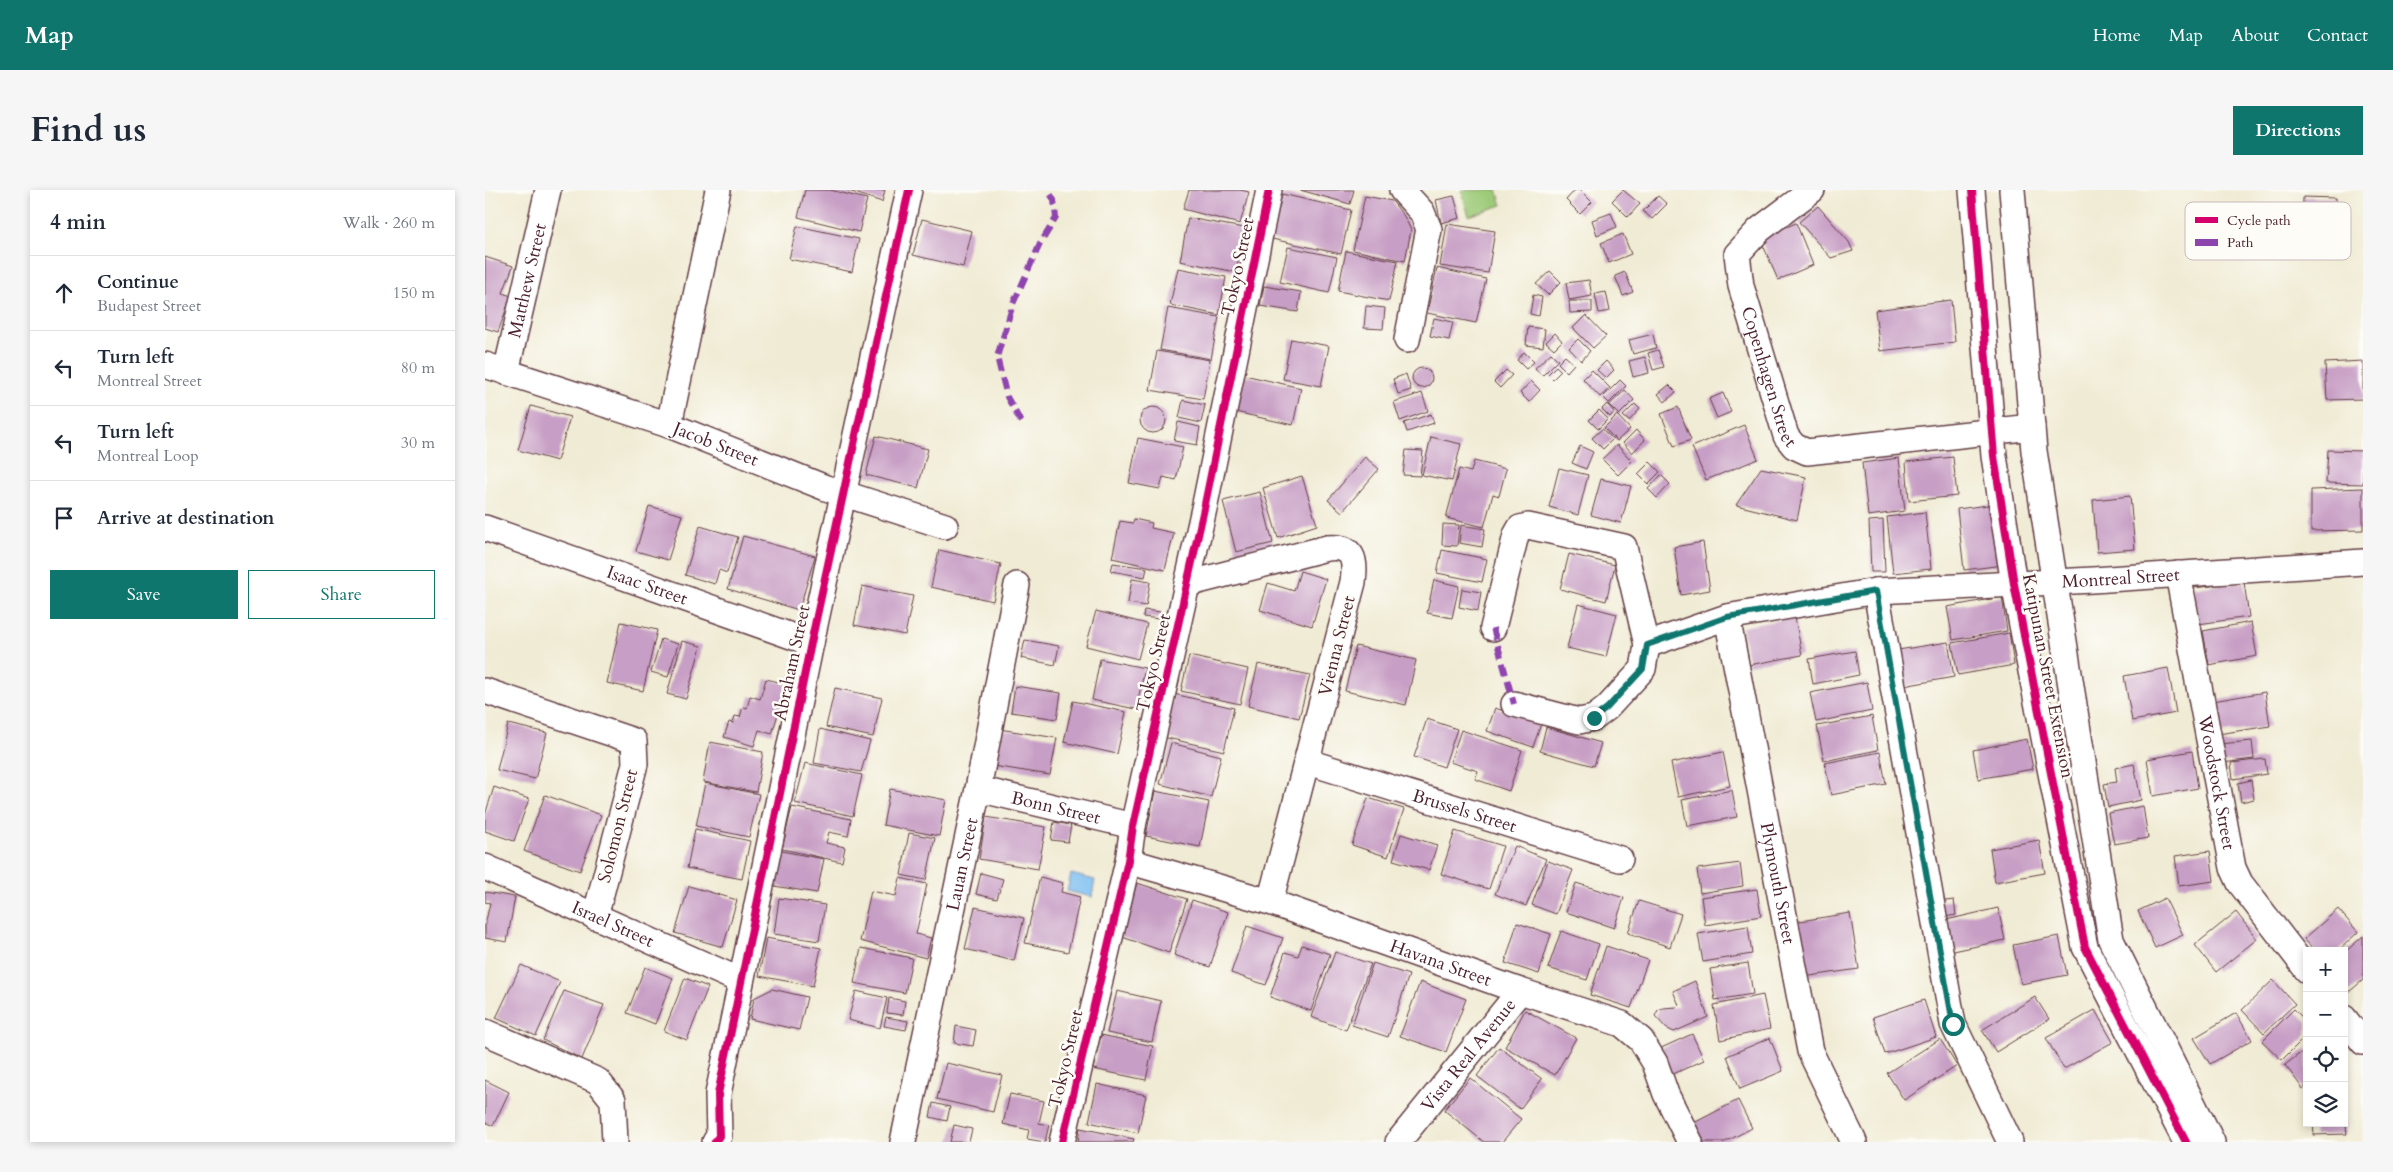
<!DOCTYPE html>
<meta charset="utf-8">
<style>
:root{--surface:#fff;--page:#f6f6f7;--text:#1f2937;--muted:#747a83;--line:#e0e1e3;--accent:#0f766e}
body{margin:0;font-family:Cardo,serif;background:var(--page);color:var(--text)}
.controls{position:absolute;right:15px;bottom:15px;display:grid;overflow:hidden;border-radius:0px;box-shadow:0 2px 8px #0003}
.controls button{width:45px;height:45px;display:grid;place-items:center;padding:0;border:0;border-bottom:1px solid var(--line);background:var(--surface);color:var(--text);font:25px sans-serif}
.stop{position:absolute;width:15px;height:15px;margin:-11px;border:4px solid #0f766e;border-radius:50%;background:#fff}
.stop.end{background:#0f766e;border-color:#fff;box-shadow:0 1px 5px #0008}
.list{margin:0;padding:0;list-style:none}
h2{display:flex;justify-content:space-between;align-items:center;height:65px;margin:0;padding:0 20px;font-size:21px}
h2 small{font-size:16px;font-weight:400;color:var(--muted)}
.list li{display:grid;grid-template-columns:32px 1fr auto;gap:15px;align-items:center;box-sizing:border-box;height:75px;padding:0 20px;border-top:1px solid var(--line)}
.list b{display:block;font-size:19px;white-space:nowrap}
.list p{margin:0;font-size:16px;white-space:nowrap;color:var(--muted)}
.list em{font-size:16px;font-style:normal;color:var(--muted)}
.actions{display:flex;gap:10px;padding:15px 20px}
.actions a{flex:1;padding:11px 0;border:1px solid var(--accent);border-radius:0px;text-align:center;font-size:18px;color:var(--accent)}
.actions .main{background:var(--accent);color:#fff}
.icon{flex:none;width:28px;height:28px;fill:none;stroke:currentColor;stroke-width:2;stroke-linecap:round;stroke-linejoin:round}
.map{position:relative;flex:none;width:1878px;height:952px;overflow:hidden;border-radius:0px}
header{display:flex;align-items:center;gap:30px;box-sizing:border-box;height:70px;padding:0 25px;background:var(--accent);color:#fff}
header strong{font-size:24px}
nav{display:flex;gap:28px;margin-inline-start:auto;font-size:18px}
.intro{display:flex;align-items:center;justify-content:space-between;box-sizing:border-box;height:120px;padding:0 30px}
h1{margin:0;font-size:35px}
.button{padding:12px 22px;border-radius:0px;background:var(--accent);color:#fff;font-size:18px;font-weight:700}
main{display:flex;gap:30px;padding:0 30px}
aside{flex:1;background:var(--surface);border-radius:0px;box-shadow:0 2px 8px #0003}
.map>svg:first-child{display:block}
</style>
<header>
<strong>Map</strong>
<nav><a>Home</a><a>Map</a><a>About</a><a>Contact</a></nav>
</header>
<div class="intro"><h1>Find us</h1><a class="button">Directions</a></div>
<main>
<aside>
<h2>4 min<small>Walk · 260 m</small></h2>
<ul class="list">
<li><svg class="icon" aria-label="ahead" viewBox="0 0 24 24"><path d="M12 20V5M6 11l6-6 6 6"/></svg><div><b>Continue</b><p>Budapest Street</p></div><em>150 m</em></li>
<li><svg class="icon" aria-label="left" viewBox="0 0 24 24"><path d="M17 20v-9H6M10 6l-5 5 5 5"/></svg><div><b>Turn left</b><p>Montreal Street</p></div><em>80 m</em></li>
<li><svg class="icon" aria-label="left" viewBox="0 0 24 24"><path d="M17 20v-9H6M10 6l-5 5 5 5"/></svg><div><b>Turn left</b><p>Montreal Loop</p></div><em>30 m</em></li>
<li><svg class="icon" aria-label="arrive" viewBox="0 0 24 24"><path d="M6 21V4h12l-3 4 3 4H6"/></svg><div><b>Arrive at destination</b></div></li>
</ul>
<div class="actions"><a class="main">Save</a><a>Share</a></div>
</aside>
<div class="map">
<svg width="1878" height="952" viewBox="0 0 1878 952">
<rect width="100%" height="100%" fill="#fdfcf7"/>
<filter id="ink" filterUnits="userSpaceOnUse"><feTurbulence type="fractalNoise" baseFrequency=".02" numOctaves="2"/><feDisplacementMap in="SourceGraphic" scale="10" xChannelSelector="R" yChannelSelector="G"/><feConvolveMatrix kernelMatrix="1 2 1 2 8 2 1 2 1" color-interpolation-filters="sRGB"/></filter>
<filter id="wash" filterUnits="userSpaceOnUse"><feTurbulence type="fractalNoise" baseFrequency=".0096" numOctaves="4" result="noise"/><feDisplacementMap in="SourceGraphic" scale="20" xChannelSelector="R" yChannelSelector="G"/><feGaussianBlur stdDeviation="1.12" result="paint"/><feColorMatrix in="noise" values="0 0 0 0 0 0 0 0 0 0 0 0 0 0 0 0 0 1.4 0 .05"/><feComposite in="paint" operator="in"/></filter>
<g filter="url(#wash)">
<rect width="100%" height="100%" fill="#f0ebd4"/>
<!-- green -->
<path fill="#9dca78" stroke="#747452" d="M976,0H1012L1017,15L984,26Z"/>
<!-- water -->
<path fill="#7cbef1" stroke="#636e8e" d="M586,684L610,690L607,707L582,701Z"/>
<g id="blocks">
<!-- building -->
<path fill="#c79ec5" d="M320,0H345L382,9L374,42L313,27Z
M361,0H400L397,12Z
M704,0H755L764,2L755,34L698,19Z
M815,0H869L865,14Z
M1090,0H1095L1107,12L1095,24L1081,10Z
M1138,0L1155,14L1143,27L1127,11Z
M797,4L866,20L856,64L787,49Z
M880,6L907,11L919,26L926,40L920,71L868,60Z
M969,6L975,28L956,33L951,10Z
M1173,6L1182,14L1167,29L1158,21Z
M1818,7L1851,8V40H1817Z
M1333,16L1364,52L1368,61L1346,68L1314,32Z
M1126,23L1132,37L1112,45L1107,30Z
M703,28L759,38L751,82L695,71Z
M437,29L487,41L478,77L428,65Z
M1311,33L1328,75L1293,90L1275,48Z
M962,34L1010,41L1003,83L955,76Z
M312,36L374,49L367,82L304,69Z
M1138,44L1146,64L1124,73L1116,53Z
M803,57L852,67L844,103L795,92Z
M861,61L913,71L904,111L853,101Z
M0,67L28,76L18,103L26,106L13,142L0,138Z
M693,78L741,87L734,125L685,115Z
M952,78L1001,89L991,133L942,123Z
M1065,81L1076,92L1063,105L1051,94Z
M1140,82L1148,102L1138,106L1130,86Z
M1104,90L1107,106L1084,110L1081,93Z
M779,96L816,102L813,122L775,116Z
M1121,102L1125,121L1114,123L1110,104Z
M1048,105L1057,107L1054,126L1045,124Z
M1466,110L1470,152L1395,161L1390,120Z
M1084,111H1107V122L1085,123Z
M881,116L900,118L898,139L879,138Z
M683,118L734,127L726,169L675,160Z
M1101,125L1121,146L1108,158L1088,138Z
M949,128L968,132L964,150L945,146Z
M1043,137L1060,139L1058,157L1041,155Z
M1070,143L1077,151L1069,159L1061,152Z
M1168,144L1171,158L1148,164L1144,150Z
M806,149L844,156L836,196L798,189Z
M1093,149L1105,161L1096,171L1084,158Z
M1173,160L1179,177L1168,180L1163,163Z
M672,161L725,170L718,209L665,200Z
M1039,162L1049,172L1041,179L1032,170Z
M1066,163L1073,170L1057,186L1050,178Z
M1080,166L1089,174L1082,182L1073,173Z
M1160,167L1164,183L1148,187L1144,171Z
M1121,171L1129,180L1121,188L1112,180Z
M1878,171V209L1842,210L1840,173Z
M1071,176L1076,181L1068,189L1063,184Z
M927 188a10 10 0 1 1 20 0a10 10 0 1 1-20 0Z
M1021,180L1027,185L1015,198L1009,192Z
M1107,180L1125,198L1115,207L1098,189Z
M755,184L816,198L808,235L746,221Z
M921,184L926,200L913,204L908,189Z
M1135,190L1141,196L1124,213L1118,207Z
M1046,191L1055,200L1044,212L1035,203Z
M1184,195L1191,202L1180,212L1173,204Z
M1140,200L1149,210L1134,225L1124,215Z
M937,203L943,221L915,231L909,212Z
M1238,203L1246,222L1232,228L1224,209Z
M698,210L720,215L716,233L694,228Z
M1122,214L1129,222L1125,227L1117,219Z
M1150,214L1155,219L1144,231L1138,226Z
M46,216L85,227L72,271L33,260Z
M1193,217L1206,250L1189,256L1176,224Z
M655 230a13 13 0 1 1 26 0a13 13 0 1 1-26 0Z
M1114,220L1123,229L1113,239L1104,230Z
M946,224L949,233L922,242L919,233Z
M1132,225L1145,239L1132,251L1119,238Z
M693,232L715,237L712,255L689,251Z
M1259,235L1273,269L1221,290L1207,257Z
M1117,239L1128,249L1118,259L1107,248Z
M1151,240L1160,250L1147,263L1138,253Z
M391,246L443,259L433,298L381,285Z
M946,247L976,254L967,291L937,285Z
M653,248L698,257L691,290L678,287L675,299L644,293Z
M1132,255L1147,271L1133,285L1117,269Z
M1095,256L1108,262L1101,279L1087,273Z
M921,260L938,261L935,286L918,285Z
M1843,260L1878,261V294L1841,293Z
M880,267L894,279L857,322L843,310Z
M1468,267L1472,306L1424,311L1421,272Z
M1414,268L1420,321L1383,326L1377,273Z
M989,271L1021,279L1014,306L1008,304L999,337L961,328L974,279L986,282Z
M1165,272L1175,282L1163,294L1153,284Z
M1074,278L1103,285L1093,325L1064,317Z
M1276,278L1321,287L1312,330L1251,315Z
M1176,285L1185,294L1172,308L1163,299Z
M817,286L832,335L793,348L778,298Z
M1116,289L1146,296L1136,333L1106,325Z
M1878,298V340L1826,341V300Z
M775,302L788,353L751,362L738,311Z
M1645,306L1650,359L1612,362L1608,310Z
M1511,314L1518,375L1479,380L1472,319Z
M164,316L197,325L183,370L151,361Z
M1440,322L1446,379L1408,383L1402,327Z
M649,329L667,333L666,338L689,343L680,380L627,368L635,331L648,333Z
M1398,330L1400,382H1386L1384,331Z
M958,334L974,335L972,356L957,355Z
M976,335L1000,339L997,357L974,353Z
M215,336L253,347L242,383L234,380L230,394L200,385Z
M258,346L330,366L314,420L243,399Z
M1218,352L1225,400L1196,405L1189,357Z
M454,360L516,374L508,411L446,397Z
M957,360L1002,369L997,392L952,383Z
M1084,364L1130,375L1121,411L1075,399Z
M628,373L662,378L660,387L626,381Z
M815,381L841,389L827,436L775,420L783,393L809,401Z
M647,389L665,392L661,416L643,413Z
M949,390L974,396L967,428L942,423Z
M1759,392L1764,427L1713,434L1709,398Z
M377,396L428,406L420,445L369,435Z
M977,399L996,402L993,421L974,417Z
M1517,407L1522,441L1468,450L1462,417Z
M1093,414L1132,424L1121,467L1082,458Z
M659,420L676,422L675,429L658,427Z
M611,421L662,434L653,469L601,456Z
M1310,427L1317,465L1264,475L1257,437Z
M136,432L172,440L158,501L122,493Z
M1766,432L1772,466L1724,475L1718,441Z
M1524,443L1529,475L1473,485L1467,453Z
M176,449L193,454L183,487L166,482Z
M540,450L574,456L570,475L536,468Z
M197,451L216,456L201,509L182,504Z
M1463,452L1469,487L1413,497L1407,461Z
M871,456L931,470L921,515L860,501Z
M1370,461L1374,485L1328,494L1324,469Z
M704,466L763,479L755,514L696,501Z
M615,469L660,478L651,519L607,510Z
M773,474L825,485L814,528L763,516Z
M1683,478L1691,523L1647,531L1639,486Z
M281,489L302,494L287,544L274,540L269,556L239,547L244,532L248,533L250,526L255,527L258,517L262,518L265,506L275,509Z
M1382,492L1387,521L1331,532L1325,503Z
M530,496L576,503L572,529L526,522Z
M350,498L397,508L388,547L341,537Z
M1780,502L1785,536L1733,544L1728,511Z
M689,504L749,518L739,561L678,547Z
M588,511L641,522L632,564L579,552Z
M1010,518L1056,534L1048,557L1002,541Z
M1387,526L1393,560L1339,571L1332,536Z
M942,529L972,539L959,577L929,567Z
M23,534L62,543L50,589L12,580Z
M1061,537L1116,553L1109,576L1055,561Z
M335,539L385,551L376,582L329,573Z
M514,539L572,548L565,585L508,576Z
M976,540L1037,560L1024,601L990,589L993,581L965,572Z
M1542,549L1548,579L1493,589L1488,560Z
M1767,551L1769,569L1737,573L1734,554Z
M225,552L278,562L271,602L218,592Z
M686,553L736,566L726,607L675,594Z
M1707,561L1713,598L1668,606L1662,569Z
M1238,562L1245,596L1193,607L1186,573Z
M1395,562L1401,594L1346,605L1340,573Z
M1780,569L1782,584L1748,589L1746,573Z
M320,573L377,585L368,626L310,613Z
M1649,574L1656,610L1623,617L1619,594L1632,592L1630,578Z
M1766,590L1769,609L1756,612L1753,593Z
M220,593L274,604L264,647L211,636Z
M9,597L44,609L29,651L0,641V625Z
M405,599L461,610L454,646L398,635Z
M1247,600L1252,627L1202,636L1197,610Z
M670,601L724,612L715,657L661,646Z
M60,605L116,625L95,681L39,661Z
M883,608L919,619L903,667L867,655Z
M1658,616L1663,648L1629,654L1623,623Z
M307,617L366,629L363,646L344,642L341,653L360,657L357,672L297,659Z
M501,627L561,637L553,679L494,669Z
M569,632L586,635L583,652L566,650Z
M210,639L265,651L257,689L202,678Z
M970,641L1018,656L1004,699L956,684Z
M424,643L450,648L441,690L416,685Z
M916,644L952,655L944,680L908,670Z
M1554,650L1560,683L1510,692L1505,659Z
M1030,656L1061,669L1041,716L1010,704Z
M296,661L339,669L332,703L289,696Z
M1725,661L1729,691L1694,696L1690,666Z
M1063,671L1088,680L1071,724L1047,715Z
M1255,673L1258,696L1215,703L1212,679Z
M496,683L518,689L512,709L491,704Z
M555,687L578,693L576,702L595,707L583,762L540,753Z
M415,688L442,694L431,744L446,748L441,768L375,751L386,701L411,706Z
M652,693L702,709L684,763L634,746Z
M1091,693L1139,708L1129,738L1081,722Z
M204,696L252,710L238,757L190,743Z
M1272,699L1276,726L1220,735L1216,707Z
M0,702L30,707L22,752L0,748V735L5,713L0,712Z
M294,708L340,715L334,751L289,744Z
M1680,708L1698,745L1670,758L1653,721Z
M707,710L743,722L725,777L689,765Z
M1469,710L1471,725L1454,728L1452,712Z
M1154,711L1196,724L1185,757L1143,743Z
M490,717L539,728L529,771L480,759Z
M1513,718L1520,750L1464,762L1457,731Z
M1853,719L1873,742L1853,761H1830L1819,749Z
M1751,722L1772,749L1731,782L1710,755Z
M1365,723L1374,779L1318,787L1309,732Z
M1032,733L1066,744L1054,784L1020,773Z
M762,736L798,748L781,795L746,783Z
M1263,736L1267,764L1218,772L1213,744Z
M1076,741L1114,754L1102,790L1063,778Z
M1574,746L1582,785L1536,794L1528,755Z
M1878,746V790L1864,802L1859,797V763Z
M281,748L336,758L328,796L274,786Z
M817,755L845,764L826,821L785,807L800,762L813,766Z
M1121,756L1163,770L1146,818L1105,805Z
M376,758L427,768L420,803L369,793Z
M850,762L886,774L861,840L826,827Z
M888,773L924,785L903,847L867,835Z
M1263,773L1268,804L1230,810L1225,779Z
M36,775L75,792L51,846L11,828Z
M160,777L188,788L170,834L142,823Z
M200,788L223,797L202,850L179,841Z
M1788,790L1810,814L1779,843L1757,820Z
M1210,791L1223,827L1189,842L1181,838L1170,826L1173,820L1178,818L1192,817L1194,815L1188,801Z
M935,792L981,809L961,862L915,846Z
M287,799L322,807L314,840L265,829L269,808Z
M79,801L119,815L97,869L58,850Z
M371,801L402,808L395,838L363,830Z
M632,801L676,811L667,852L622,843Z
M1278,805L1285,839L1235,850L1229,815Z
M1550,807L1564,829L1511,862L1497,840Z
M404,808L420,811L418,825L402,823Z
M1439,810L1451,847L1400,864L1388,827Z
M1809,819L1822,832V845L1797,870L1777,851Z
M1040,820L1091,848L1070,885L1020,857Z
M1610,820L1628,852L1579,879L1561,848Z
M1751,823L1767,850L1725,874L1709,848Z
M401,827L423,831L421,840L399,836Z
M471,836L491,840L488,856L469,853Z
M1207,844L1219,870L1186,885L1174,859Z
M616,845L668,856L661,890L608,879Z
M1285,848L1298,881L1255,899L1242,866Z
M1455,849L1472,876L1419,910L1402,883Z
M1014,857L1057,889L1035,919L992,886Z
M1822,858V896L1818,899L1800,875Z
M461,873L517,885L508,922L452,909Z
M985,888L1036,929L1017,952H999L959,920Z
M0,890L24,902L8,936L0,932Z
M612,894L661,905L653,943L604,932Z
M525,904L559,911L554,933L564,935L560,952L542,949L544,940L518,934Z
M1253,910L1267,938L1240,952H1216L1207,934Z
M448,913L465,917L462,931L445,927Z
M1859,918L1862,944L1829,945L1828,933H1859Z
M469,935L487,939L484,952H465Z
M595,938L649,949L648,952H593Z"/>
</g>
</g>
<g filter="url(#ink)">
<use href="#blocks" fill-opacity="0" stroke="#633e44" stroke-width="1"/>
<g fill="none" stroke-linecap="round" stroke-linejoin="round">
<defs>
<g id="minor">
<path d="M917,0L937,22L944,39L922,150"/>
<path id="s1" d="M1327,0L1274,40L1252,64L1256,96L1301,246L1309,256L1322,262L1547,237"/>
<path d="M1487,0L1509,266L1529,394L1600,757L1701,952"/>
<path d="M1527,0L1549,261L1626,750L1727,952"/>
<path id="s2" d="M0,175L184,235L341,298L460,336"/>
<path id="s3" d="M21,182L63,0"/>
<path d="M184,235L233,0"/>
<path id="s4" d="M0,338L326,453"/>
<path id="s5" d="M1693,384L1748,678L1755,693L1822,780"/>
<path d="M702,394L842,358C869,355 871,370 868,392L785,712"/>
<path d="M1391,401L1468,834L1525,952"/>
<path id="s6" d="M1242,427L1325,861L1369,952"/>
<path d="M1008,438L1031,345L1035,338L1043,336L1139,357L1162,455L1158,479L1122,518L1109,528L1094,531L1029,514"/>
<path id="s7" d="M1162,455L1242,427L1391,401L1608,390L1878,372"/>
<path d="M0,501L149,551L150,574L110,727"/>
<path id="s8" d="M823,572L1135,669"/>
<path id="s9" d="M493,599L648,636"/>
<path id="s10" d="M643,671L785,712L1035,801L1137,834L1156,850L1170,873L1181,904L1205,952"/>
<path id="s11" d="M0,677L256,791"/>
<path d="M1859,828L1878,852"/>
<path d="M0,842L113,891L128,910L130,952"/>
<path d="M230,952L234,946L233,904L326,453L424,0"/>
<path id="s12" d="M418,952L493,599L532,395"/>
<path d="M577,952L643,671L648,636L720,314L784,0"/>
<path id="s13" d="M913,952L1035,801"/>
</g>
</defs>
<!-- minor casing -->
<use href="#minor" stroke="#633e44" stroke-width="28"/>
<!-- minor -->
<use href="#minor" stroke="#fff" stroke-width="25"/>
<!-- quiet -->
<path stroke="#8e44ad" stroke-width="6" stroke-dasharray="12 6" stroke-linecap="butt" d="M536,232L522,207L512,167L528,114L555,54L571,28L569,10L563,0
M1008,438L1029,514"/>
<defs>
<path id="cycleway" d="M1487,0L1509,266L1529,394L1600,757L1701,952
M230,952L234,946L233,904L326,453L424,0
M577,952L643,671L648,636L720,314L784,0"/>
</defs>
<!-- cycleway casing -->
<use href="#cycleway" stroke="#fdfcf7" stroke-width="11"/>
<!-- cycleway -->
<use href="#cycleway" stroke="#d6006c" stroke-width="8"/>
</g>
</g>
<g fill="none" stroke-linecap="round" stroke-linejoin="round" filter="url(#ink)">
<!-- route -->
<path stroke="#0f766e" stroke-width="6" d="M1109,528L1122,518L1158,479L1162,455L1242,427L1391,401L1468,834"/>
</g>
<g text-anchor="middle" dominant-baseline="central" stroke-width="5" stroke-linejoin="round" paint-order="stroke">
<!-- street labels -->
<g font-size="18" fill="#4a1f2b" stroke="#fdfcf7">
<text transform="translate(753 77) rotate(-78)">Tokyo Street</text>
<text stroke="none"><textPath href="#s3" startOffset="94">Matthew Street</textPath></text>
<text stroke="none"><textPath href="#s1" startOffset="226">Copenhagen Street</textPath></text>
<text stroke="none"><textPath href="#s2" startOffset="244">Jacob Street</textPath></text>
<text stroke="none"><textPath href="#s7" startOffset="481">Montreal Street</textPath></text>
<text stroke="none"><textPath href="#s4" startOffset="172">Isaac Street</textPath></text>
<text transform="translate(852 456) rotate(-76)">Vienna Street</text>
<text transform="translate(307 473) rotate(-78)">Abraham Street</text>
<text transform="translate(669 473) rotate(-77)">Tokyo Street</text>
<text transform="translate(1563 486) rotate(79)">Katipunan Street Extension</text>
<text stroke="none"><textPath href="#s5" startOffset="212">Woodstock Street</textPath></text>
<text stroke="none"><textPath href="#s9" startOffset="80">Bonn Street</textPath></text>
<text stroke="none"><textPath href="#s8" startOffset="164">Brussels Street</textPath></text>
<text transform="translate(133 636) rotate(-76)">Solomon Street</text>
<text stroke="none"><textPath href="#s12" startOffset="284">Lauan Street</textPath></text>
<text stroke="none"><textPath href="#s6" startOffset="271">Plymouth Street</textPath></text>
<text stroke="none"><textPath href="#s11" startOffset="140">Israel Street</textPath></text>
<text stroke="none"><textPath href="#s10" startOffset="329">Havana Street</textPath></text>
<text stroke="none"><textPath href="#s13" startOffset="112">Vista Real Avenue</textPath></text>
<text transform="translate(581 869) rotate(-77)">Tokyo Street</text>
</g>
</g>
<!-- legend -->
<rect x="1700" y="12" width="166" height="58" rx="8" fill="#fdfcf7" stroke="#c7baba" stroke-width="1"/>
<rect x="1710" y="27" width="23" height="6" fill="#d6006c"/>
<rect x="1710" y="49" width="23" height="7" fill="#8e44ad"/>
<g font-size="14" fill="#4a1f2b">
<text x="1742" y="35">Cycle path</text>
<text x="1742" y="57">Path</text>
</g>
</svg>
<div class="controls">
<button>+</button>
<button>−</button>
<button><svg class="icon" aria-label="locate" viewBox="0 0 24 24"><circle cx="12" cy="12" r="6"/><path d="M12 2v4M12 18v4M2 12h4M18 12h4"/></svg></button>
<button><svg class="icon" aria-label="layers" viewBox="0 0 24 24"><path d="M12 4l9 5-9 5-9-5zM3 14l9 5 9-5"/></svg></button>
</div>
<div class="stop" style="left:1468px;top:834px"></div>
<div class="stop end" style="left:1109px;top:528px"></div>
</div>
</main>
